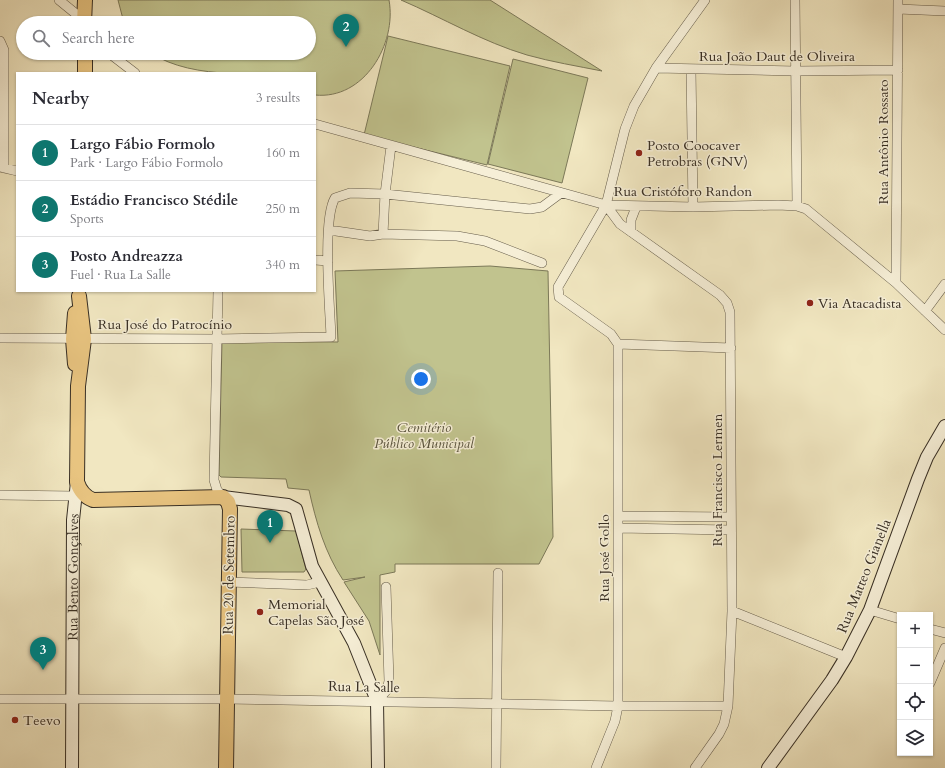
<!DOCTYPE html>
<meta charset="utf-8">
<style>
:root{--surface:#fff;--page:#f7f7f7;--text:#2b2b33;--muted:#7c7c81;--line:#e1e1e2;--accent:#0f766e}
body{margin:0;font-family:Cardo,serif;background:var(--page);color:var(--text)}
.controls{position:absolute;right:12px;bottom:12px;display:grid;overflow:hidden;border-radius:0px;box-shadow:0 1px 3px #0004}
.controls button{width:36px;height:36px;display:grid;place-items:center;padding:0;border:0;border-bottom:1px solid var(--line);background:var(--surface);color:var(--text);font:20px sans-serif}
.you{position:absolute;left:421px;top:379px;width:14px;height:14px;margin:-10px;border:3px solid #fff;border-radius:50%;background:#1a73e8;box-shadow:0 0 0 6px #1a73e833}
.badge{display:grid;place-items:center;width:26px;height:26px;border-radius:50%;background:var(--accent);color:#fff;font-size:13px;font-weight:700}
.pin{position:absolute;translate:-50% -33px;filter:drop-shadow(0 1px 2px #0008)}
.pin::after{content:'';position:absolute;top:21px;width:14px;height:12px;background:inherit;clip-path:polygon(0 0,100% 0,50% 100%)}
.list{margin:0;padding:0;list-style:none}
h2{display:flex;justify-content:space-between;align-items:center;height:52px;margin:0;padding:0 16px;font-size:17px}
h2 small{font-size:13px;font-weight:400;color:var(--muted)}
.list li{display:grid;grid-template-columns:26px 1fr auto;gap:12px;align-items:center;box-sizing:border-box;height:56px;padding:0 16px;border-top:1px solid var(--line)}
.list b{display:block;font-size:15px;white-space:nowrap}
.list p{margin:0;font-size:13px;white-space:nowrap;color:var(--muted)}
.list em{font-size:13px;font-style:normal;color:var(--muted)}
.icon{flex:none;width:22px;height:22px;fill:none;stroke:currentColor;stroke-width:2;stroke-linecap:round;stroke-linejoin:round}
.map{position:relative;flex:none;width:945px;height:768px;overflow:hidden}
.search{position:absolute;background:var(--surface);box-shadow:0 1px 3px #0004;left:16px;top:16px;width:300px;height:44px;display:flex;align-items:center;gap:10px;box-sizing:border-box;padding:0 14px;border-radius:22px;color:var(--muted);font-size:15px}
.panel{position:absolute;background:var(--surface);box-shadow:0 1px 3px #0004;left:16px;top:72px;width:300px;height:220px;border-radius:0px}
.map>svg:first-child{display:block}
</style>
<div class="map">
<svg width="945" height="768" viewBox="0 0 945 768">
<rect width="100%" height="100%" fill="#f1e7c1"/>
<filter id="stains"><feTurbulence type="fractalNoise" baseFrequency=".005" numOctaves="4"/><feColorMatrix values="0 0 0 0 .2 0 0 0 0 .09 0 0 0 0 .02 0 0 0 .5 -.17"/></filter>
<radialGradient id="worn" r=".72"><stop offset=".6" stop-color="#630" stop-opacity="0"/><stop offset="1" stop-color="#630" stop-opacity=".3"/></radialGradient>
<!-- green -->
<path fill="#c1c38e" stroke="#7c7959" d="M118,0H389C397,44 364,100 315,95V73C266,73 193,81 151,53H309V23H124Z
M401,0H490L602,71C577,66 552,62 527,55C483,42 443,18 401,0Z
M388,36L510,66L487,165L364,135Z
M513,59L588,78L562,183L488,164Z
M490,266L548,271L553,537L539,564H395V572L380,575V655L369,621L344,582L365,577L343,580C325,553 316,522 309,490L288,488L286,479L221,477L219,475L222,341L338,342L335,271Z
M241,529L296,531L306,569L304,572H242Z"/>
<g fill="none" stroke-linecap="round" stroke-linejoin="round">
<defs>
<path id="street" d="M59,0L86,22
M795,0L797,206
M898,9L945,11
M0,41L4,50V168
M109,53L135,73
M656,68L795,71L898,70
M691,70L693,207
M315,124L606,205L693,207L778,205L797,206L806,209L896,283L945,330
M0,167L17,171
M606,205L620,224L720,295L727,303L730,312L732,611L728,706L724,724L719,734L695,768
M329,230L370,236L383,234L457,236L485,241L542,263
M631,232V220L636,207
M383,234L385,194L391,146
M315,260L328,261
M896,283L898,0
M218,291L214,480L217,490L223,497
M925,311L945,284
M0,338L217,339L331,337C330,309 322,219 335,198L350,193L385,194L530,209L542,207L561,193
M618,344L611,334L559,297L558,287L606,205L625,129L634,106L656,68L705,0
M618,344L731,348
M0,495L74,496
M618,516L731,517
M618,528L730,530
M229,582L307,585L320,582
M870,610L900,619
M732,611L846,657
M930,629L945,633
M930,683L945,648
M0,699H227L618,706H728
M377,701L387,690L389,681L386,587
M496,768L498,573
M596,768L615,721L618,706V344"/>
<g id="secondary">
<path d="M223,497L288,505L296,509L312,566L354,643L377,701L378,768"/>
<path id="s1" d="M72,768L73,520L77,482"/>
<path d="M768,768L832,680L846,657L870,610L918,479L927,457L945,426"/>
</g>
<path id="primary" d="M84,23L85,0
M85,53V73
M79,296L84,339L78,386L77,482C80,491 85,497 93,500L223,497L228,502L230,509L226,768
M75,364L73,339L75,313"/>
</defs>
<!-- street casing -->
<use href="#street" stroke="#665d4b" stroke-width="10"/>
<!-- secondary casing -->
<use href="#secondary" stroke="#382f24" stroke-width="14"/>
<!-- primary casing -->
<use href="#primary" stroke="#382f24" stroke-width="16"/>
<!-- street -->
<use href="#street" stroke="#f6efd7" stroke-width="9"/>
<!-- secondary -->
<use href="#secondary" stroke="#f6efd7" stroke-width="12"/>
<!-- primary -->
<use href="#primary" stroke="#e8c480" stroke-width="14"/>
</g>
<!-- markers -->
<g fill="#8f2418" stroke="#f6efd7" stroke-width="1.5">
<circle cx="639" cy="153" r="4"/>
<circle cx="810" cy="303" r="4"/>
<circle cx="260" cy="612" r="4"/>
<circle cx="15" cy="720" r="4"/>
</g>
<g text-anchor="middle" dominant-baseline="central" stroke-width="3" stroke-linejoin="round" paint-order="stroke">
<!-- street labels -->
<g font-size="14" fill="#382f24" stroke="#f6efd7">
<text x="777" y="56">Rua João Daut de Oliveira</text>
<text transform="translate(883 142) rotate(-90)">Rua Antônio Rossato</text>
<text x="683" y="191">Rua Cristóforo Randon</text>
<text x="165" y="324">Rua José do Patrocínio</text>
<text transform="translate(717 480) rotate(-90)">Rua Francisco Lermen</text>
<text transform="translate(604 558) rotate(-90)">Rua José Gollo</text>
<text transform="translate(229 575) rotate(-89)">Rua 20 de Setembro</text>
<text transform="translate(864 576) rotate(-68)">Rua Matteo Gianella</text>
<text stroke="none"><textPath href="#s1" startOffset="191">Rua Bento Gonçalves</textPath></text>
<text transform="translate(364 687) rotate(1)">Rua La Salle</text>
</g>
<!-- poi labels -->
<g font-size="14" fill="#382f24" stroke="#f6efd7" text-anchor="start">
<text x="647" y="145">Posto Coocaver<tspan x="647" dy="16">Petrobras (GNV)</tspan></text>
<text x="818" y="303">Via Atacadista</text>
<text x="268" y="604">Memorial<tspan x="268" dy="16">Capelas São José</tspan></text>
<text x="23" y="720">Teevo</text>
</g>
<!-- park labels -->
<g font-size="14" font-style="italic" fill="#5a543e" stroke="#f6efd7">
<text x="424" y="427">Cemitério<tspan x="424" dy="16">Público Municipal</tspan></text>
</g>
</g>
<rect width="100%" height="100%" filter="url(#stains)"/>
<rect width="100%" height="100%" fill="url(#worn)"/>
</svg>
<div class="controls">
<button>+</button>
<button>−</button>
<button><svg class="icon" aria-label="locate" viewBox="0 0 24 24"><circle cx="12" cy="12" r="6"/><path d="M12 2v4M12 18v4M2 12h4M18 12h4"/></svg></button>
<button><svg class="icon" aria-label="layers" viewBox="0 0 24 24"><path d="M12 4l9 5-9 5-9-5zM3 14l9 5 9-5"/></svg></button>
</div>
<div class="you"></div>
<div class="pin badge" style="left:270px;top:543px">1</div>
<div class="pin badge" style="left:346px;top:47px">2</div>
<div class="pin badge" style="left:43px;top:670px">3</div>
<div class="search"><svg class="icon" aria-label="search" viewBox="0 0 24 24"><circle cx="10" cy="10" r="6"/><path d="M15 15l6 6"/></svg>Search here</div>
<section class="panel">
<h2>Nearby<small>3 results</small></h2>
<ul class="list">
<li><span class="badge">1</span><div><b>Largo Fábio Formolo</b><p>Park · Largo Fábio Formolo</p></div><em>160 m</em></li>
<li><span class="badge">2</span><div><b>Estádio Francisco Stédile</b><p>Sports</p></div><em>250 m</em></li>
<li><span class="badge">3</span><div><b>Posto Andreazza</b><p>Fuel · Rua La Salle</p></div><em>340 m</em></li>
</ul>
</section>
</div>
